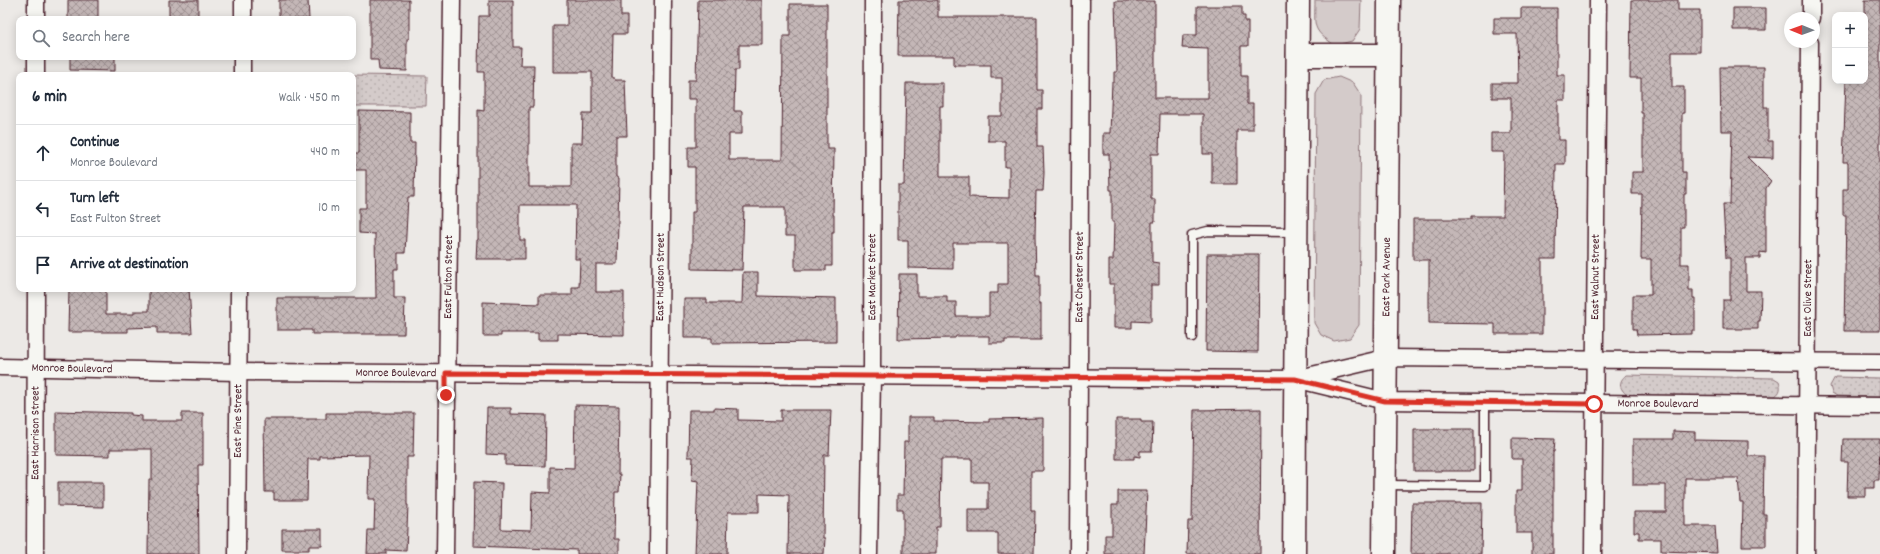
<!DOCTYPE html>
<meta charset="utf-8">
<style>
:root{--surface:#fff;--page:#f6f6f7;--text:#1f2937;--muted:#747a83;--line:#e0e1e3}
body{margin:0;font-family:Dekko,sans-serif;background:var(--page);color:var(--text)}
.controls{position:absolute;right:12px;top:12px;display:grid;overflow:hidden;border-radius:8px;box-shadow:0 2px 10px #0003}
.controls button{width:36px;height:36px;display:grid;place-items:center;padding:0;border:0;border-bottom:1px solid var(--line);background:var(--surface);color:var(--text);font:20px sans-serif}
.compass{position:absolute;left:1784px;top:12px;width:36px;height:36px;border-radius:50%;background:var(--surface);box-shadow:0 2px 10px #0003;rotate:271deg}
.stop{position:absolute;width:12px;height:12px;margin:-9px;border:3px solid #d93025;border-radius:50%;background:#fff}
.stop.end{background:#d93025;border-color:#fff;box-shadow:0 1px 4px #0008}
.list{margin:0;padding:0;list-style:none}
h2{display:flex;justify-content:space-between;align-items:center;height:52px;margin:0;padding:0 16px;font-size:17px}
h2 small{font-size:13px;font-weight:400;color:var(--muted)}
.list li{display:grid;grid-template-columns:26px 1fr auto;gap:12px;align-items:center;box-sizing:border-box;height:56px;padding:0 16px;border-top:1px solid var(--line)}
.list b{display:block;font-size:15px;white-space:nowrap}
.list p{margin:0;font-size:13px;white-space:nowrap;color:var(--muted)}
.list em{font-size:13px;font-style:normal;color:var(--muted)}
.icon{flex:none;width:22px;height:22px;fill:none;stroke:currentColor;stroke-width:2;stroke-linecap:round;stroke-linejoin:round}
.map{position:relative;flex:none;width:1880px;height:554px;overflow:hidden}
.search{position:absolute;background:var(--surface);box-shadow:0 2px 10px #0003;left:16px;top:16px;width:340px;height:44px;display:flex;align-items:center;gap:10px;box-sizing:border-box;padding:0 14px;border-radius:8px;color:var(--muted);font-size:15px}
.panel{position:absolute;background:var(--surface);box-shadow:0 2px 10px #0003;left:16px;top:72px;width:340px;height:220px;border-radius:8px}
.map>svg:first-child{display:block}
</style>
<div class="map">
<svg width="1880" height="554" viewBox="0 0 1880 554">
<defs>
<pattern id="grass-dots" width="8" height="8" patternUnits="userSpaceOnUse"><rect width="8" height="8" fill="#d4cbca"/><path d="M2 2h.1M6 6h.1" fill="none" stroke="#b8aeae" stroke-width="1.8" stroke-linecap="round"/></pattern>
<pattern id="building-cross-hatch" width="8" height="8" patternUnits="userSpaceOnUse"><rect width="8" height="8" fill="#c4b7b7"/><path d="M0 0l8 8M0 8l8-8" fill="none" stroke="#a19495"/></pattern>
</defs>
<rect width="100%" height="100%" fill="#ece9e6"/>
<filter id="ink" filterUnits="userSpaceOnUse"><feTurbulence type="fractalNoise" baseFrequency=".025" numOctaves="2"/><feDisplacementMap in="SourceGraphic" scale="8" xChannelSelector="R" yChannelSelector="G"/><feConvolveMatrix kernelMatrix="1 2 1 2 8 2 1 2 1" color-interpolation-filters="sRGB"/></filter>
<g filter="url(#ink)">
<!-- grass -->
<path fill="url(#grass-dots)" stroke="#8f757a" d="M353,75L427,76L426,106H353Z
M1626,375L1774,378L1779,381C1781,388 1781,392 1775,396L1627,395C1619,388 1618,382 1626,375Z
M1835,377L1880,378V397L1837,396L1832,393L1830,386Z"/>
<!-- park -->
<path fill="#d4cbca" stroke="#8f757a" d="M1315,0H1361L1360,29L1352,41L1335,45C1311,30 1315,26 1315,0Z
M1339,77L1353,83L1361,95L1359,325L1350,338L1334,341L1321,335L1314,323L1316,94L1324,80Z"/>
<!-- building -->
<path fill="url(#building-cross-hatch)" stroke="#4a1f2b" d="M68,0H98V19H68Z
M169,0H198V19H169Z
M279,0H308L309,19H279Z
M370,0H409V39H407V71L379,70L378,60H370Z
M489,0H513V47H521L520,65H534L533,107H529V187H571V143H582L583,113H592V72H553V26H567V0H621V16H627V34H613L612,78H614L615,80H625L627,136H616V177L619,178L617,264H596V292H624V335L558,334V340H538V333H501V336H483V302L539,304V295H572V287H579L580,259H575L576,205H520V240H525V259H476L477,240H478V110L484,111V72H478L479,16H489Z
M698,0H762V45H739V70H735L734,111H742V134H729V160H782L783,36H790V4H827V149H834L833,215H834V232H832V266H826V270H795V236H785V207H744L742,270L692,269V212H695V167H688V147H696V99H688V80H696Z
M899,0H938V17H1037V90H1042V109H1037V147H1043L1044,173L1043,191H1036L1035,237L1036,275H1039V303H1041V340H1005V343H989V336H956L955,338L898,339L899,274H917V296H947V302H956V316H989V293H998V284H1008V243H953V269L908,268V240H898V185H904L906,83H943V106H940V177H969V197L1009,198V167H1005V141H988V116H1002V78H991V65H954V56H898Z
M1631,0H1678V10H1700V52H1672V87H1684V113H1682V172H1686V194H1684V227H1681V264H1689V290H1693V298H1695V330H1692V334L1637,335L1636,329H1633V295H1651V259H1641L1642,194H1632V172H1643V113H1641V78H1630Z
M1865,0H1880V331H1844L1846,215H1843V189H1848V162H1843L1846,81H1865Z
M1115,1H1155V98H1208V49L1182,48L1183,35H1197V6H1242V16H1245V22H1248V46H1241V76H1247V104H1253V130H1237V184H1212V154H1203V114H1160L1159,154H1151V199H1155V222H1152V262L1159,263V285H1151V322L1132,321V328H1114V284H1109V260H1113L1114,222H1112V190H1110L1109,154H1103V133H1110L1112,82H1114V72H1117Z
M1521,8H1557V75H1565V100H1558V140H1565V164H1556L1555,259H1542V334H1495V324L1429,323V260H1413V219H1471V216H1503L1504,152H1491V133H1511V98H1492V83H1518L1517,34H1494V18H1521Z
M1733,8H1766V30H1733Z
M70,57H115V71L70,70Z
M1720,67H1764V107H1768V141H1773V158L1747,157L1771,181L1766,188V253L1760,252V258H1746V291H1761L1760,321H1758V329H1723V300H1730V258H1726L1723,204H1730L1732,131H1721Z
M359,111L410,112V143H415L414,197H408L405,253H398V269H394V298H405L404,334H312V330H277V298H376L375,234L359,233V208H366V170H353V153H359Z
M1207,254H1259L1258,352L1206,351Z
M743,272H758V296L836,298V342L712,343V338H684V299H707V303H742Z
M69,289H106V314H134V311H149V289H189L192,333H157V327L128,328V332H68Z
M575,405L619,406L618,474H620L619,492H615L614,539H619V554H577V550L473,546L474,482L502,483L501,529L531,530L532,492L550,493V467L574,468Z
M487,408H511V414L546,415L545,466L505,465V455L486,454Z
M714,408L738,409V420L781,421V410H831L829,455H824L823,538H825L824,554H788L789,495L759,494V512H728L727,554H695L698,481L692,480L693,457H688L689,410H714Z
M1261,409L1260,554H1187L1188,521H1192L1194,410Z
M56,411L131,413V415L142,416V421H182V413H203V465H198L199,554H148L149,479H152V449H110V456L56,455Z
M326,413H414L413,457H407V505H408L406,551L386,550V554H367L368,530H374L375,499H368L369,455L320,456V459H308L307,500H274V492H265L264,419H326Z
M908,417H934V421L989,422V419L1043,418V471H1031V511H1035L1034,554H998V533H968V509H988V482H972V459H941L940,527H936V554H903V509H897V495H903L904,442H908Z
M1116,419H1141V422H1153L1152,451H1140V457L1134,456V459H1116Z
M1414,429H1474V471H1414Z
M1673,431L1695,432V440L1748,441V456H1764L1763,514H1766V546H1742L1743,502H1740L1738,478H1685V526H1715L1717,553L1661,551V539H1639V532H1634V512H1666V485H1633V439H1673Z
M1512,438L1555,439L1554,452H1553V554H1532V533H1516V491H1522V459H1512Z
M1843,439H1880L1879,480H1874V488H1865V496H1847L1848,462H1842Z
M58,482H103V507L58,506Z
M1118,491H1147L1144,554H1105V535H1112V505H1118Z
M1412,503H1482L1481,554H1411Z
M282,529H322V546H309V550H282Z"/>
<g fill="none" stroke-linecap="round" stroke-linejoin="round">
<defs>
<path id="service" d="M1192,337V235L1208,231L1295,232
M1385,485L1485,486V403"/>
<g id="minor">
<path d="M1811,18V0"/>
<path d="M36,19V0"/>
<path d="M243,19V0"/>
<path d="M36,75V57"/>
<path d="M242,75V57"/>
<path id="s1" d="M1880,362L1385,358L1295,379L1385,401L1880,406"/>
<path id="s2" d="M0,367L238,372L1295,379"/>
<path id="s3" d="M35,554L36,289"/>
<path id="s4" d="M237,554L239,289"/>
<path id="s5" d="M445,554L452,0"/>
<path id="s6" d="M658,554L663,0"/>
<path id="s7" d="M869,554L872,376L873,0"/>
<path id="s8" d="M1078,554L1081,0"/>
<path id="s9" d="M1593,554L1598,0"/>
<path id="s10" d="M1806,554L1810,42"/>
</g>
<g id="trunk">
<path d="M1298,55H1388"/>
<path d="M1294,554L1298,0"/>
<path id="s11" d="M1384,554L1389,0"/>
</g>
</defs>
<!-- service casing -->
<use href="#service" stroke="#4a1f2b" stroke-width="11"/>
<!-- minor casing -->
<use href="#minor" stroke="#4a1f2b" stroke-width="19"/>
<!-- trunk casing -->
<use href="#trunk" stroke="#4a1f2b" stroke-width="25"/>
<!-- service -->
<use href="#service" stroke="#f6f6f2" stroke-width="8"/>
<!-- minor -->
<use href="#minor" stroke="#f6f6f2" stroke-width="16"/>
<!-- trunk -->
<use href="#trunk" stroke="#f6f6f2" stroke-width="22"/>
</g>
</g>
<g fill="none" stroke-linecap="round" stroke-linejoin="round" filter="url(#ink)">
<!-- route -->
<path stroke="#d93025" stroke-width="5" d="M446,395V373L1295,379L1385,401L1594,404"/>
</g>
<g text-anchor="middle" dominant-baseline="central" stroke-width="4" stroke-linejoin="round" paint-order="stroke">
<!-- street labels -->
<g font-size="12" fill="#4a1f2b" stroke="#f6f6f2">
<text stroke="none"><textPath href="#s5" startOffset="277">East Fulton Street</textPath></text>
<text stroke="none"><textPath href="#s6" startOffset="277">East Hudson Street</textPath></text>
<text stroke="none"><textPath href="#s7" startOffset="277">East Market Street</textPath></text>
<text stroke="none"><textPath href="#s8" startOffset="277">East Chester Street</textPath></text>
<text stroke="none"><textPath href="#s11" startOffset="277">East Park Avenue</textPath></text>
<text stroke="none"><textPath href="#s9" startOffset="277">East Walnut Street</textPath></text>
<text stroke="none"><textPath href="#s10" startOffset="256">East Olive Street</textPath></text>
<text stroke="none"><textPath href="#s2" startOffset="72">Monroe Boulevard</textPath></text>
<text stroke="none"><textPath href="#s2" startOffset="396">Monroe Boulevard</textPath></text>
<text stroke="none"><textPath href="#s1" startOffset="953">Monroe Boulevard</textPath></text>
<text stroke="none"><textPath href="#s4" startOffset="133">East Pine Street</textPath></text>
<text stroke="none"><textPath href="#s3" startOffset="121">East Harrison Street</textPath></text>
</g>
</g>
</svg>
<div class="controls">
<button>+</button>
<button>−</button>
</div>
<svg class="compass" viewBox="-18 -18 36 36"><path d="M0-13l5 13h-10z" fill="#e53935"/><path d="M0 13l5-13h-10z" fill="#747a83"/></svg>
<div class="stop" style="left:1594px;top:404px"></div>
<div class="stop end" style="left:446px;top:395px"></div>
<div class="search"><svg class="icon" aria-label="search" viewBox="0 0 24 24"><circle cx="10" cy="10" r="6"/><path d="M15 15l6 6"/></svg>Search here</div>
<section class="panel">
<h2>6 min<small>Walk · 450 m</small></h2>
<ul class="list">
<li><svg class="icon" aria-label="ahead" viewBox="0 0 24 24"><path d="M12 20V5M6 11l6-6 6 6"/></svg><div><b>Continue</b><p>Monroe Boulevard</p></div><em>440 m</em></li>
<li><svg class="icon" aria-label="left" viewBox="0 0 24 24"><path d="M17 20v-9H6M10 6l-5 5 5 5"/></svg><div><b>Turn left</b><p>East Fulton Street</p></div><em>10 m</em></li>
<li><svg class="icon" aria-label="arrive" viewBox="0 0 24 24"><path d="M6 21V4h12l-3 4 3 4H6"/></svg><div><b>Arrive at destination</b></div></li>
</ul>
</section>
</div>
